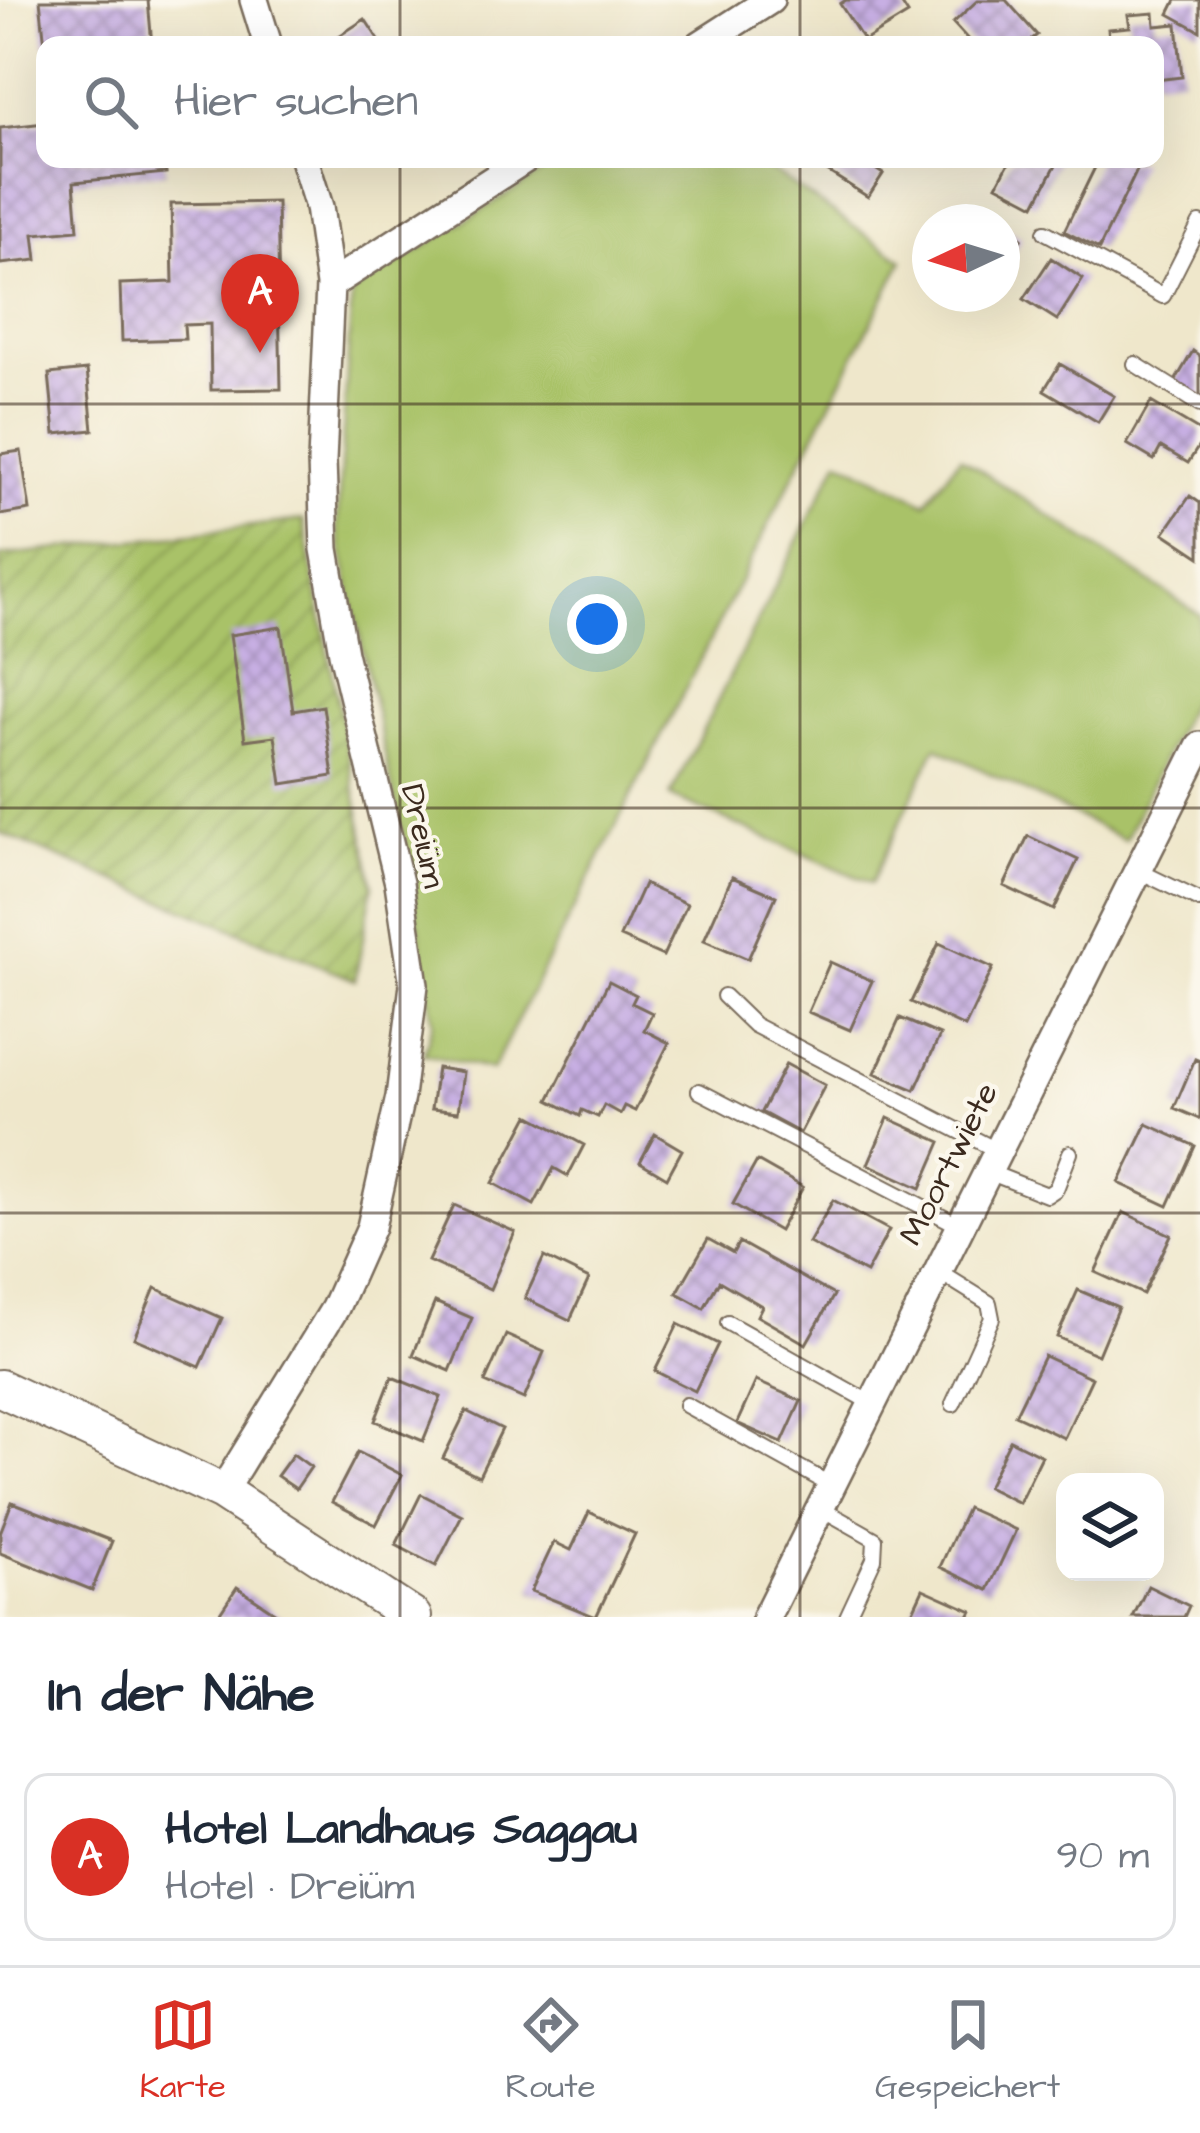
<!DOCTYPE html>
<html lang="de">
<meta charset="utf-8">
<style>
:root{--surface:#fff;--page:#f6f6f7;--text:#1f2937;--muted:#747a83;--line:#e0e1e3;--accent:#d93025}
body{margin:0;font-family:"Architects Daughter",sans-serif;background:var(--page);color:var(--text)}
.controls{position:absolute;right:36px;bottom:36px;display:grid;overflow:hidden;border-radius:24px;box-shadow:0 12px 48px #0002}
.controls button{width:108px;height:108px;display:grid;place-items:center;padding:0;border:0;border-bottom:3px solid var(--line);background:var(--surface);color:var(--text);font:60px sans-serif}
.compass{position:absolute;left:912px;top:204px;width:108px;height:108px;border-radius:50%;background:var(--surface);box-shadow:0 12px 48px #0002;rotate:266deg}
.you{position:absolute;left:597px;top:624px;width:42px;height:42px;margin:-30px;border:9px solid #fff;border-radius:50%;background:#1a73e8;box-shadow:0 0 0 18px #1a73e833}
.badge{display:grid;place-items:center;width:78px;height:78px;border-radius:50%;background:var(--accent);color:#fff;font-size:39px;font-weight:700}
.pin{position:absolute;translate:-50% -99px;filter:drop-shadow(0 3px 6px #0008)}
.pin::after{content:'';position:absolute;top:63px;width:42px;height:36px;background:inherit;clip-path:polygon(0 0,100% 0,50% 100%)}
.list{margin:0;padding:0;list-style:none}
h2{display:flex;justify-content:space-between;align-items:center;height:156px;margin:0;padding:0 48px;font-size:51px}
h2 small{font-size:39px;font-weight:400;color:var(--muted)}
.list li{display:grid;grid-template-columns:78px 1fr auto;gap:36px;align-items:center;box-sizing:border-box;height:168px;margin:0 24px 24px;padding:0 24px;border:3px solid var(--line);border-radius:24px}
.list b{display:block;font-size:45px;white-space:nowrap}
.list p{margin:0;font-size:39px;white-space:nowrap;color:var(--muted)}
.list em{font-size:39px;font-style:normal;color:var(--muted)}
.icon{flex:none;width:66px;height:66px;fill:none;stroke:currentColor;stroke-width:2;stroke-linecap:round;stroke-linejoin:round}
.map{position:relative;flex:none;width:1200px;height:1617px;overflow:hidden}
.search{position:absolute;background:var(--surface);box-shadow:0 12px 48px #0002;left:36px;right:36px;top:36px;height:132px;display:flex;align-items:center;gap:30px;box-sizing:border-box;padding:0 42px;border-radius:24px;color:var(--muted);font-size:45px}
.sheet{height:348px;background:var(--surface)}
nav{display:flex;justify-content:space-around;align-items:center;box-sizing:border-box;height:168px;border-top:3px solid var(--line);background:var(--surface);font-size:33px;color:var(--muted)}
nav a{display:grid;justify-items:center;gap:6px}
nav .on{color:var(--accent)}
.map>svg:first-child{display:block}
</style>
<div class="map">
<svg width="1200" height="1617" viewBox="0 0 1200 1617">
<defs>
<pattern id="garden-furrows" width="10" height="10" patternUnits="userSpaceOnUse" patternTransform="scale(3)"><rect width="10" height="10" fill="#a9c268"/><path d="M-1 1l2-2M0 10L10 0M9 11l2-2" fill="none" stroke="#8b9e55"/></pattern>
<pattern id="building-cross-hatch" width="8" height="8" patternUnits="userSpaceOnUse" patternTransform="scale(3)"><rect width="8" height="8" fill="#c7afe3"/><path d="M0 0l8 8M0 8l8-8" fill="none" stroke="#a38fb7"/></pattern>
</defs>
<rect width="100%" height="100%" fill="#fbf7ec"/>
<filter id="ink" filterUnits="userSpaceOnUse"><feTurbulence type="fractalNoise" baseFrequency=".00833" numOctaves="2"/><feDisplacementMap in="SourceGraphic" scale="24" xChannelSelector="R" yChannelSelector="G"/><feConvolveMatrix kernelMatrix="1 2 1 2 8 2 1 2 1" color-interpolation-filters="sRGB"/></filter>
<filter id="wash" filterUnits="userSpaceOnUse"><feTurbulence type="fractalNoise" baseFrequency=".004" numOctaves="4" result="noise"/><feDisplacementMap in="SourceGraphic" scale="48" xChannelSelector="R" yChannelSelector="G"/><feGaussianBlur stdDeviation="2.7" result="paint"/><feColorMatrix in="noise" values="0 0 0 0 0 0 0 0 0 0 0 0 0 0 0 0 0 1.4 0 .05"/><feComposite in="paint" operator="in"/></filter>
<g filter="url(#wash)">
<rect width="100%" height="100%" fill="#efe7cb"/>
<!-- grass -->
<path fill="#a9c268" stroke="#727643" stroke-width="3" d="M563,159H754L903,260L492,1070L424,1054L433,1022L410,872L337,528L352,292Z
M960,457L1200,615V682L1125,840L936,747L871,883L670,796L839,459L926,503Z"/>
<!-- garden -->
<path fill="url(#garden-furrows)" stroke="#727643" stroke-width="3" d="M303,520L373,885L355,980L0,833V556Z"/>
<g id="blocks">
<!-- building -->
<path fill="url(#building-cross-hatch)" d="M40,0H148L152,45H45Z
M846,0H899L908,14L864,41L840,4Z
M978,0H1006L1037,35L1025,45H973L953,23Z
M1176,0H1200V31L1169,14Z
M1154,13L1155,26L1177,24L1182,77L1155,80V45H1110L1108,29L1130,27L1128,15Z
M365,19L382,45H325Z
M45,123V159H164L166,173L74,182L78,230L34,234L37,260L0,264V128Z
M808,159H860L883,174L868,197Z
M1011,159H1059L1035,205L997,185Z
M1099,159L1141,162L1099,249L1064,231Z
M277,202L281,389L211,390L210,324L184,325L185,339L122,341L120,284L173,282L171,204Z
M1002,226L1022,238L1002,272Z
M1051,258L1083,279L1057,320L1024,299Z
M1193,351L1200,356V399L1174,383Z
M1060,364L1114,396L1098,422L1044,390Z
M87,370L93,430L55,434L49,374Z
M1151,402L1200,431V444L1188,463L1161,447L1154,460L1127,444Z
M21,451L30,510L0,515V454Z
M1190,496L1200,503V557L1164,533Z
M281,627L293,711L323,706L333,776L282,784L275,736L245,740L230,635Z
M1028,836L1078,860L1054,910L1004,886Z
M732,877L776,896L748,959L704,940Z
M644,884L687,904L663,956L620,937Z
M939,943L993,968L965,1027L911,1002Z
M830,962L872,981L850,1030L808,1012Z
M609,981L636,995L632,1003L652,1013L644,1030L669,1043L635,1111L624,1106L620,1114L604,1105L598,1117L582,1110L580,1116L549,1100Z
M900,1018L940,1035L915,1090L875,1073Z
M1195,1059L1200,1061V1119L1174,1108Z
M786,1064L825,1085L800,1133L761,1112Z
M437,1068L463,1072L458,1112L431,1109Z
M529,1115L584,1145L568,1176L554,1168L534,1205L493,1183Z
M888,1118L941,1142L921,1188L868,1164Z
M1147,1124L1195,1146L1168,1206L1119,1183Z
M655,1134L682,1150L667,1178L640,1162Z
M757,1161L803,1187L779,1231L733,1204Z
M833,1200L889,1230L866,1273L809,1243Z
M454,1205L515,1232L490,1289L428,1261Z
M1123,1212L1171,1235L1143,1294L1095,1272Z
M708,1239L733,1253L739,1242L834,1295L806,1344L757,1316L762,1306L719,1281L704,1308L677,1293Z
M544,1257L589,1279L570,1320L525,1298Z
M155,1288L222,1318L200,1367L134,1338Z
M1078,1290L1118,1307L1098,1355L1057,1337Z
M435,1302L472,1318L450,1371L413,1355Z
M678,1324L718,1344L695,1391L655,1371Z
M506,1335L544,1352L524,1399L485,1382Z
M1044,1356L1092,1378L1064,1438L1015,1415Z
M392,1377L441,1397L423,1441L375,1421Z
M756,1381L801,1401L782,1443L737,1423Z
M466,1411L502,1429L479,1476L443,1458Z
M1010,1440L1042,1456L1019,1503L987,1487Z
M358,1452L402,1475L376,1525L332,1502Z
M293,1454L311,1467L296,1489L277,1476Z
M421,1494L462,1515L436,1566L396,1545Z
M12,1502L112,1541L92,1590L0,1553V1533Z
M967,1508L1016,1530L988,1590L940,1567Z
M589,1512L635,1534L596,1617L531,1591L554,1542L571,1550Z
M1148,1586L1189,1606L1184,1617H1133Z
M237,1587L282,1617H217Z
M923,1589L972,1611L969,1617H910Z"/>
</g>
</g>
<g filter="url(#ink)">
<use href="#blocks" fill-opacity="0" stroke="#7a6c5b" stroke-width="3"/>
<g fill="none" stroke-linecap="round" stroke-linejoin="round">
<defs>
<path id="service" d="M1045,232L1163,296L1200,223
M1135,364L1200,405
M1137,870L1199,900
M724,996L754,1025L996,1150
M699,1091L958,1225
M986,1171L1047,1195L1056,1189L1070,1153
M936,1270L989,1303L992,1318L953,1404
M728,1323L871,1403
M686,1405L831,1485
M820,1508L875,1539L874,1559L847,1617"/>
<path id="minor" d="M254,0L268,45
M700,45L770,0
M330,285L525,159
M222,1492L335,1308L371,1227L400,1097L414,985L399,883L343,653L325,549L322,461L330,285L319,207L304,159
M766,1617L1200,746"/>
<path id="tertiary" d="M0,1388L222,1492L413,1617"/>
</defs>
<!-- service casing -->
<use href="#service" stroke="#7a6c5b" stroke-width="18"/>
<!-- minor casing -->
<use href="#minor" stroke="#7a6c5b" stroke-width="32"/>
<!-- tertiary casing -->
<use href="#tertiary" stroke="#7a6c5b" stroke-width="40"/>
<!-- service -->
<use href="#service" stroke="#fff" stroke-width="14"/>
<!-- minor -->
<use href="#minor" stroke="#fff" stroke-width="27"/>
<!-- tertiary -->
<use href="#tertiary" stroke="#fff" stroke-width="36"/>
</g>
</g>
<!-- grid -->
<path fill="none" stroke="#3b2a1e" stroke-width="3" stroke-opacity="0.55" d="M400,0V45M800,0V45M400,159V1617M800,159V1617M0,404H1200M0,808H1200M0,1213H1200"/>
<g text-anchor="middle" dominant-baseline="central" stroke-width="9" stroke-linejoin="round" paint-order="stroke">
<!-- street labels -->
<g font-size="33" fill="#3b2a1e" stroke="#fbf7ec">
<text transform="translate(423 836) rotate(77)">Dreiüm</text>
<text transform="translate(949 1164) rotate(-63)">Moortwiete</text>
</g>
</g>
</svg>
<div class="controls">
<button><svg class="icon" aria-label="layers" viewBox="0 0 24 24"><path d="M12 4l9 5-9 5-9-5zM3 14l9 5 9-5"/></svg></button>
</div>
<svg class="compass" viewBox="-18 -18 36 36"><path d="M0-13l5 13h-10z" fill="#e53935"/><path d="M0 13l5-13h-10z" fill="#747a83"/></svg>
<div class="you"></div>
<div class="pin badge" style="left:260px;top:353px">A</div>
<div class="search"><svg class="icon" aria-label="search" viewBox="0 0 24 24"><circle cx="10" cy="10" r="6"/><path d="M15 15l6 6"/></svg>Hier suchen</div>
</div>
<section class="sheet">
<h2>In der Nähe<small></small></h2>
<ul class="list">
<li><span class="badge">A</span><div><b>Hotel Landhaus Saggau</b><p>Hotel · Dreiüm</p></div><em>90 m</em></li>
</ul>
</section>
<nav>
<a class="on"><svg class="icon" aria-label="map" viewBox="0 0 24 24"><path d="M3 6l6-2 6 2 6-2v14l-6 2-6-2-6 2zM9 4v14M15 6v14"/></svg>Karte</a>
<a><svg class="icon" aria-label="directions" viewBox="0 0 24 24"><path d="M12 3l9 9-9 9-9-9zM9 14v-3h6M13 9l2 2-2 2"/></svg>Route</a>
<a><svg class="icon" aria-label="saved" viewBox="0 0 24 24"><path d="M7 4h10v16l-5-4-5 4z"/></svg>Gespeichert</a>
</nav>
